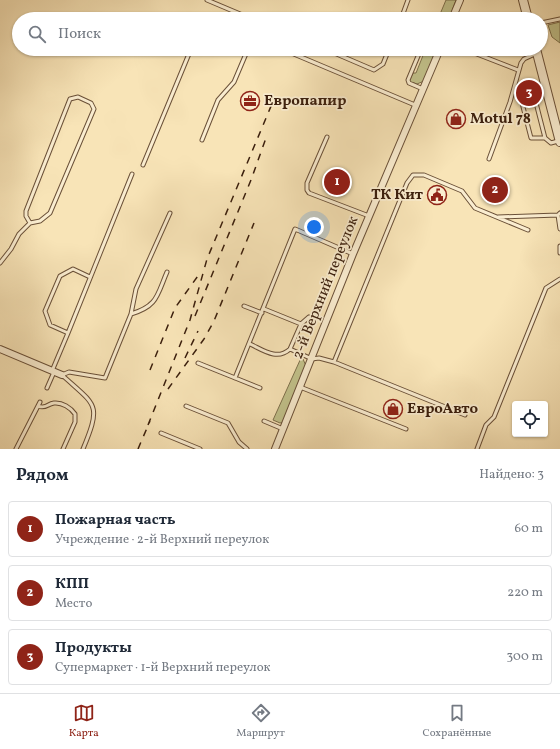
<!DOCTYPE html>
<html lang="ru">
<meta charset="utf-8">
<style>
:root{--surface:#fff;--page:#f2f2f3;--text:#1f2937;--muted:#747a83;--line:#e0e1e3;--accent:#8f2418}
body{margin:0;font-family:Vollkorn,serif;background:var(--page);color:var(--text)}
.controls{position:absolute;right:12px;bottom:12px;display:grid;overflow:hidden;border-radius:4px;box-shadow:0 1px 3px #0004}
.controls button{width:36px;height:36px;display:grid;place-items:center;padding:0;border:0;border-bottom:1px solid var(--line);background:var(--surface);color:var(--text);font:20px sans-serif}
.you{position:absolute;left:314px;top:227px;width:14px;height:14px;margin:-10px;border:3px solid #fff;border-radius:50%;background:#1a73e8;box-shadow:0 0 0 6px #1a73e833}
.badge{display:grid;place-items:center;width:26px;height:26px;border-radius:50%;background:var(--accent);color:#fff;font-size:13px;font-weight:700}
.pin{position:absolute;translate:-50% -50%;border:2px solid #fff;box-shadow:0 1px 4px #0006}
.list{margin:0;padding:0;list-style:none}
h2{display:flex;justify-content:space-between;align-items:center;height:52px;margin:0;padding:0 16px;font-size:17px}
h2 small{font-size:13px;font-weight:400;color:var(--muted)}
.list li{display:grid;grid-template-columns:26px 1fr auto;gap:12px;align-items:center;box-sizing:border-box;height:56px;margin:0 8px 8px;padding:0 8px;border:1px solid var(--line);border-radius:4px}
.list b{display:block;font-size:15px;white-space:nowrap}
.list p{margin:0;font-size:13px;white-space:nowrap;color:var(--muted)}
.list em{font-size:13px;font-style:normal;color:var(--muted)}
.icon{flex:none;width:22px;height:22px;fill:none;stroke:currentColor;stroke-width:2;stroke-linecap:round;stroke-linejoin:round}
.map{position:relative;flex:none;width:560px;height:449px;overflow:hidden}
.search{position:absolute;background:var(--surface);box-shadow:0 1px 3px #0004;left:12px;right:12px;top:12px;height:44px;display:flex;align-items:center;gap:10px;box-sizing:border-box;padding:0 14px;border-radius:22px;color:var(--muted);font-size:15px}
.sheet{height:244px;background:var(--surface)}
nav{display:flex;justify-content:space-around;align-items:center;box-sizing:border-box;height:56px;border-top:1px solid var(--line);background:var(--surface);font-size:11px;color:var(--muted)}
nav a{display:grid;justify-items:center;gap:2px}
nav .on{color:var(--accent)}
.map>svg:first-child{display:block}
</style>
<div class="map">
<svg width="560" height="449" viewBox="0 0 560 449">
<rect width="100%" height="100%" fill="#f8e4b7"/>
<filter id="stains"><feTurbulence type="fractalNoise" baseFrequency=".005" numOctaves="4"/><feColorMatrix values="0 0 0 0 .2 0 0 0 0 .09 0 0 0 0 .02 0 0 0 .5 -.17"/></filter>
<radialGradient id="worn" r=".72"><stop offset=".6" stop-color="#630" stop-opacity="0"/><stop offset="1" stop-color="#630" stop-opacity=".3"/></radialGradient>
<!-- green -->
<path fill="#c2c28b" stroke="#7e704c" d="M446,0H456L449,19H438Z
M560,22V43L552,37L548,25Z
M428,49H437L424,81L417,84L409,81L413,73H416L424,53L426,54Z
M301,358L303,359L306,366L284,422L280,423L273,420Z"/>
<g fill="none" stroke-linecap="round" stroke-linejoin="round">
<defs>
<path id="service" d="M207,0L252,19
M204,19L209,17L214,19
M401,19L408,0
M541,23L560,19
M282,49L415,105
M325,49L374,70L383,64L389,49
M421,49L408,80L409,83L423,89
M464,49L518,70
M343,56L346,49
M327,137L307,183V190L309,193L369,216
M545,138H531L522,103L535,99L545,138L551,143L558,141
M202,140L218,100L234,82L248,49
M489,159L510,102L521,63L524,59L537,53
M143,165L191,49
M560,213L558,215L560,229
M498,217L558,215
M560,246V253
M0,263L11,249L19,234L30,223L40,221L50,213L94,109L91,103L78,97L70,99L26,211V216L30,223
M244,306L262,313
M264,309L301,324L290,349
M131,314C158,306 157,295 167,272
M301,324L309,317
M68,333L132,174
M250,344C263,350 277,361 290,349L312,359L319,358L334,362
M198,363L260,388
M52,371L68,333L50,325L45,311L60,276L73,269L90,277
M235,378L295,229L353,254
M300,387L406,429
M47,388L54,372
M38,406C46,409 47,404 54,403C62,402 71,408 75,414V422L63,449
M186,406L228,423L239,442L247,449
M465,415L334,362L407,183L413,175H424L462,191L475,208L528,230
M264,421L283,429
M161,433L200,449
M16,449L40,402
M83,449C102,403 96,406 62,375L69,372L105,378L131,314L136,289L170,213
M477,449L486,425L494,417L546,288L560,279"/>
<path id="minor" d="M452,19L460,0
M0,349L62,375
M275,449L353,254L440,49"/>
<path id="tertiary" d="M523,0L528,19
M536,49L560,142"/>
</defs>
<!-- service casing -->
<use href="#service" stroke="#6a5038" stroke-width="5"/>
<!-- minor casing -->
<use href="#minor" stroke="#6a5038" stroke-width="8"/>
<!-- tertiary casing -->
<use href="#tertiary" stroke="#6a5038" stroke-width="10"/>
<!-- service -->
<use href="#service" stroke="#faedd0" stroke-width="3"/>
<!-- minor -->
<use href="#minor" stroke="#faedd0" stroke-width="6"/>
<!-- tertiary -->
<use href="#tertiary" stroke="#faedd0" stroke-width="8"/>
<!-- rail -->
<path stroke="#3b1f0d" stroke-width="1.5" stroke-dasharray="7 7" stroke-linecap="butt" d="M195,316L251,180L266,138
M185,358L198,331
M150,370L175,308L200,273
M168,389L204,339L214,321L254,223
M148,425L190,320L207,259L274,99
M138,449L150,421"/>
</g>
<!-- icons -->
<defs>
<symbol id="office-ring" viewBox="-11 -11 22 22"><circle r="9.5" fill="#faedd0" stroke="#8f2418" stroke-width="1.5"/><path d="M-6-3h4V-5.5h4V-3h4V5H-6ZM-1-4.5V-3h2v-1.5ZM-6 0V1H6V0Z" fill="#8f2418"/></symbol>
<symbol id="shop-ring" viewBox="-11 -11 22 22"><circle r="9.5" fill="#faedd0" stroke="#8f2418" stroke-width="1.5"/><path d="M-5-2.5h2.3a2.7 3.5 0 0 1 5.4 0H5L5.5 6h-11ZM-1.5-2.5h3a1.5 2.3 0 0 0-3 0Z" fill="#8f2418"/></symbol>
<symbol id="civic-ring" viewBox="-11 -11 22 22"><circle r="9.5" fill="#faedd0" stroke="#8f2418" stroke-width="1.5"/><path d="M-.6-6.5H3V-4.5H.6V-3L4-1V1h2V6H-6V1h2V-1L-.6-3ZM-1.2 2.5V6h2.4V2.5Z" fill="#8f2418"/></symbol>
</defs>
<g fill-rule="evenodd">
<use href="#office-ring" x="239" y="90" width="22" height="22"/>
<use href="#shop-ring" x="445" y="108" width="22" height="22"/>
<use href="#civic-ring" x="426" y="184" width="22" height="22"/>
<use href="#shop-ring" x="382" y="398" width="22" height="22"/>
</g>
<g text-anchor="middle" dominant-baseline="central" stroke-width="3.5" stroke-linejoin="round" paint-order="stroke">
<!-- poi labels -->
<g font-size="15" font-weight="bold" fill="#3b1f0d" stroke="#faedd0" text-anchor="start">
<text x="264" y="101">Европапир</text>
<text x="470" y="119">Motul 78</text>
<text x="423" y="195" text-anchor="end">ТК Кит</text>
<text x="407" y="409">ЕвроАвто</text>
</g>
<!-- street labels -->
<g font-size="15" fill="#3b1f0d" stroke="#faedd0">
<text transform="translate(326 288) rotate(-68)">2-й Верхний переулок</text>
</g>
</g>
<rect width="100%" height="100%" filter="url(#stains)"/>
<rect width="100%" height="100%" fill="url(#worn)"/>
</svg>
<div class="controls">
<button><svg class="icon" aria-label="locate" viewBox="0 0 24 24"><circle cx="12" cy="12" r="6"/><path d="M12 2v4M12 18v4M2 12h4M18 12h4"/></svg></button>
</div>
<div class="you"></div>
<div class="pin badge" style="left:337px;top:182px">1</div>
<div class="pin badge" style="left:495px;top:190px">2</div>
<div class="pin badge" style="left:529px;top:93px">3</div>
<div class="search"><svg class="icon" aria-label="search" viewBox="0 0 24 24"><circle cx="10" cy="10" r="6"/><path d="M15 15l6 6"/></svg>Поиск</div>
</div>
<section class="sheet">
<h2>Рядом<small>Найдено: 3</small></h2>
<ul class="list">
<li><span class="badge">1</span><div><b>Пожарная часть</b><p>Учреждение · 2-й Верхний переулок</p></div><em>60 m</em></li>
<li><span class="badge">2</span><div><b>КПП</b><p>Место</p></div><em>220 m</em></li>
<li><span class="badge">3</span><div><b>Продукты</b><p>Супермаркет · 1-й Верхний переулок</p></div><em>300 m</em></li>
</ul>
</section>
<nav>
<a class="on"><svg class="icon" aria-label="map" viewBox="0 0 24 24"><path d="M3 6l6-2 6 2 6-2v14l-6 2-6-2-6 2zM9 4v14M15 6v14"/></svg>Карта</a>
<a><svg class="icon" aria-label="directions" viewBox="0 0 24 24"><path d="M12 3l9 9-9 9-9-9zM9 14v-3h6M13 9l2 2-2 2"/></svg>Маршрут</a>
<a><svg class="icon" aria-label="saved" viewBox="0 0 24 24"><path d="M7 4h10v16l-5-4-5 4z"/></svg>Сохранённые</a>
</nav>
